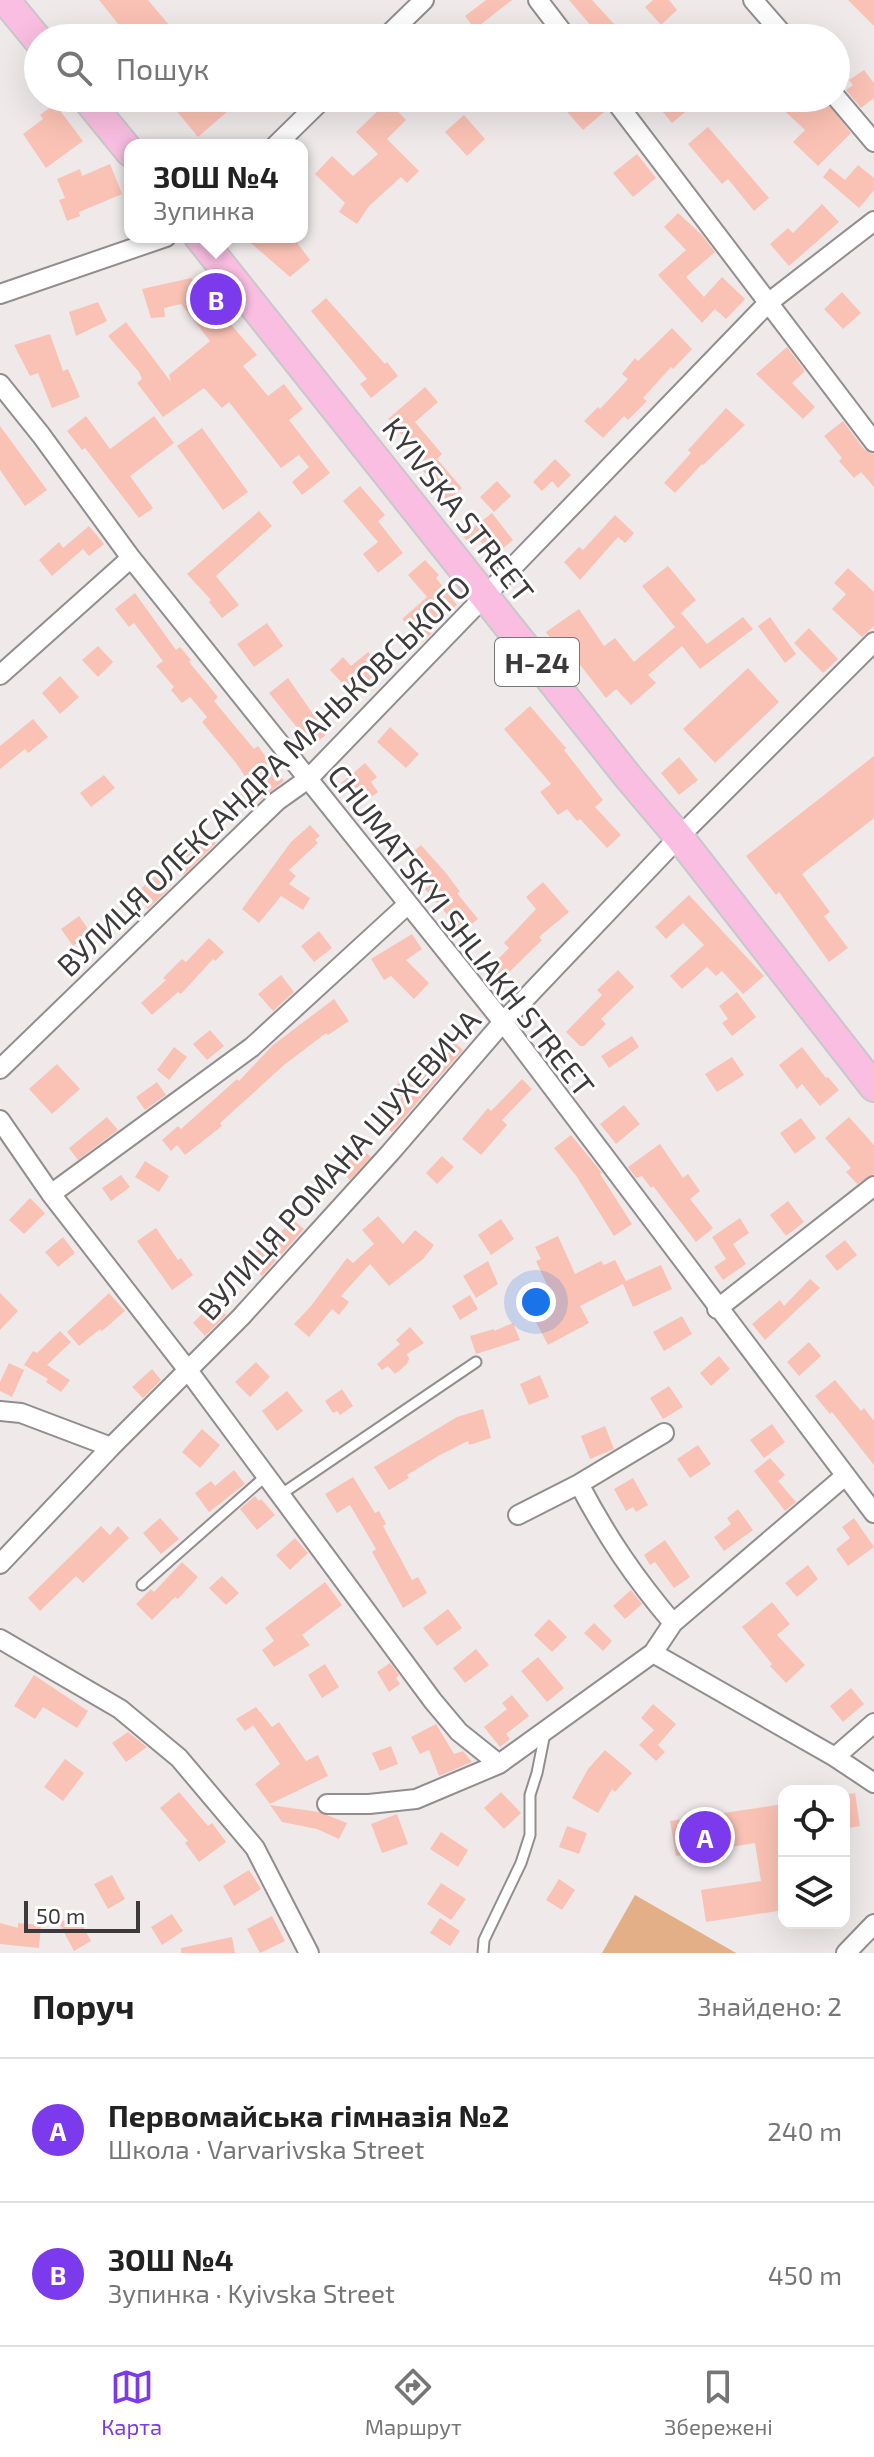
<!DOCTYPE html>
<html lang="uk">
<meta charset="utf-8">
<style>
:root{--surface:#fff;--page:#f6f6f6;--text:#222;--muted:#767676;--line:#e0e0e0;--accent:#7c3aed}
body{margin:0;font-family:"Exo 2",sans-serif;background:var(--page);color:var(--text)}
.controls{position:absolute;right:24px;bottom:24px;display:grid;overflow:hidden;border-radius:16px;box-shadow:0 8px 32px #0002}
.controls button{width:72px;height:72px;display:grid;place-items:center;padding:0;border:0;border-bottom:2px solid var(--line);background:var(--surface);color:var(--text);font:40px sans-serif}
.scale{position:absolute;left:24px;bottom:20px;width:116px;box-sizing:border-box;padding-left:8px;border:4px solid #3c3a3b;border-top:0;font-size:22px;line-height:28px;white-space:nowrap;color:#3c3a3b;-webkit-text-stroke:6px #fff;paint-order:stroke}
.you{position:absolute;left:536px;top:1302px;width:28px;height:28px;margin:-20px;border:6px solid #fff;border-radius:50%;background:#1a73e8;box-shadow:0 0 0 12px #1a73e833}
.badge{display:grid;place-items:center;width:52px;height:52px;border-radius:50%;background:var(--accent);color:#fff;font-size:26px;font-weight:700}
.pin{position:absolute;translate:-50% -50%;border:4px solid #fff;box-shadow:0 2px 8px #0006}
.popup{position:absolute;left:124px;top:139px;width:184px;height:104px;box-sizing:border-box;display:grid;place-content:center;border-radius:16px;background:var(--surface);filter:drop-shadow(0 2px 6px #0005);font-size:26px;white-space:nowrap;color:var(--muted)}
.popup b{font-size:30px;color:var(--text)}
.popup::after{content:'';position:absolute;left:50%;top:100%;margin-left:-16px;border:16px solid transparent;border-top-color:var(--surface)}
.list{margin:0;padding:0;list-style:none}
h2{display:flex;justify-content:space-between;align-items:center;height:104px;margin:0;padding:0 32px;font-size:34px}
h2 small{font-size:26px;font-weight:400;color:var(--muted)}
.list li{display:grid;grid-template-columns:52px 1fr auto;gap:24px;align-items:center;box-sizing:border-box;height:144px;padding:0 32px;border-top:2px solid var(--line)}
.list b{display:block;font-size:30px;white-space:nowrap}
.list p{margin:0;font-size:26px;white-space:nowrap;color:var(--muted)}
.list em{font-size:26px;font-style:normal;color:var(--muted)}
.icon{flex:none;width:44px;height:44px;fill:none;stroke:currentColor;stroke-width:2;stroke-linecap:round;stroke-linejoin:round}
.map{position:relative;flex:none;width:874px;height:1953px;overflow:hidden}
.search{position:absolute;background:var(--surface);box-shadow:0 8px 32px #0002;left:24px;right:24px;top:24px;height:88px;display:flex;align-items:center;gap:20px;box-sizing:border-box;padding:0 28px;border-radius:44px;color:var(--muted);font-size:30px}
.sheet{height:392px;background:var(--surface)}
nav{display:flex;justify-content:space-around;align-items:center;box-sizing:border-box;height:112px;border-top:2px solid var(--line);background:var(--surface);font-size:22px;color:var(--muted)}
nav a{display:grid;justify-items:center;gap:4px}
nav .on{color:var(--accent)}
.map>svg:first-child{display:block}
</style>
<div class="map">
<svg width="874" height="1953" viewBox="0 0 874 1953">
<rect width="100%" height="100%" fill="#efe9ea"/>
<!-- green -->
<path fill="#e3af86" d="M635,1895L736,1953H602Z"/>
<!-- building -->
<path fill="#fac2b4" d="M99,0H148L180,38H102L119,25Z
M486,0H512L475,29L465,16Z
M569,0H592L627,38H606L595,25L592,27Z
M653,0H669L677,10L661,25L645,7Z
M848,0H874V26Z
M864,70L874,83V98L861,108L846,90L853,85L849,80Z
M176,98H243L198,137L175,109L181,104Z
M555,98H592L604,112L583,130Z
M665,98H702L672,123L657,105Z
M771,98H824L851,133L818,166L793,142L805,130Z
M388,101L406,120L387,139L419,171L407,183L401,177L369,206L357,224L339,212L345,203L315,174L332,156L353,176L378,154L356,132Z
M55,104L83,141L46,168L23,134L43,119L40,115Z
M464,115L485,139L467,156L445,132Z
M708,127L769,198L754,211L728,179L722,184L688,144Z
M637,154L656,178L633,197L613,173Z
M110,164L122,194L79,212L80,216L67,221L59,200L65,198L57,179L80,169L82,176Z
M858,165L874,178V190L859,208L823,177L830,168L845,180Z
M822,204L839,222L789,266L770,244L788,228L793,233Z
M678,213L702,235L715,252L686,277L704,297L722,277L745,299L726,319L715,309L702,323L658,275L686,250L664,227Z
M244,237H293L310,260L290,277Z
M191,278L257,355L243,366L268,396L284,384L303,409L289,420L330,473L302,495L292,482L309,467L299,455L281,468L229,402L222,408L204,388L163,417L137,383L142,379L139,372L108,336L126,322L171,382L169,375L210,341L181,304L164,308L165,317L151,318L142,289Z
M842,292L861,313L843,329L824,309Z
M326,298L385,364L387,362L398,376L371,398L360,384L367,379L311,311Z
M98,302L107,321L76,336L69,312Z
M672,328L692,349L673,369L671,367L643,398L647,401L628,420L624,416L603,438L584,421L598,407L600,409L628,379L622,374L635,358L638,361Z
M50,334L63,371L68,369L80,397L52,408L38,373L30,376L14,345Z
M787,347L805,371L792,383L815,407L803,419L756,374Z
M425,387L438,402L415,422L442,454L437,459L462,488L447,501L408,452L413,448L388,419Z
M726,408L745,425L703,465L702,464L675,493L664,483L691,453L688,450Z
M86,416L110,449L154,416L174,443L130,476L153,508L139,518L85,448L82,450L67,431Z
M843,421L864,449L874,454V487L861,472L854,478L839,461L842,458L824,436Z
M0,426L47,490L25,506L0,470Z
M202,428L248,492L223,510L177,446Z
M555,459L571,475L558,488L552,481L542,491L533,482Z
M497,481L511,496L494,512L480,497Z
M360,486L385,515L378,521L403,553L378,573L363,554L378,542L343,501Z
M259,511L272,526L216,576L239,605L222,618L209,602L211,600L187,574Z
M492,513L513,540L492,557L480,541L472,547L463,536Z
M615,515L634,533L625,543L618,537L580,580L564,562L579,547L583,550Z
M89,526L104,544L89,556L83,549L52,576L39,560L59,542L63,548Z
M425,560L439,575L436,578L457,605L432,624L436,629L423,642L402,619L427,597L408,575Z
M668,566L696,600L681,613L707,644L743,617L753,629L700,669L682,646L648,675L656,683L631,705L616,689L606,698L570,652L564,657L546,632L579,609L604,646L615,638L634,662L675,627L642,586Z
M848,568L874,592V626L862,637L832,609L846,594L834,583Z
M135,593L176,650L180,647L191,660L189,662L218,697L214,701L254,749L258,746L284,781L251,807L240,792L250,784L236,763L202,722L207,717L190,697L182,703L171,690L174,687L156,666L163,661L134,623L129,627L115,609Z
M770,617L796,654L785,663L758,626Z
M267,623L283,646L254,667L237,644Z
M809,628L838,659L823,673L794,643Z
M98,646L113,662L98,677L82,660Z
M368,652L383,668L353,695L330,670L343,657L351,666Z
M748,668L779,702L715,763L683,729Z
M60,676L79,697L60,714L42,693Z
M288,678L327,734L312,746L269,693Z
M530,706L566,748L564,750L603,800L595,807L621,835L607,848L580,819L577,821L567,809L558,815L540,792L551,784L504,729Z
M33,719L48,737L28,753L25,749L0,769V746Z
M390,727L419,754L406,768L377,742Z
M874,756V818L802,874L830,912L824,916L848,948L829,962L779,892L776,895L746,856Z
M679,757L698,780L679,795L661,773Z
M365,763L377,777L371,782L378,792L360,806L341,783Z
M104,775L115,788L91,807L80,793Z
M310,825L320,836L315,840L318,843L289,870L296,876L289,884L310,898L303,910L281,896L259,923L242,909L291,842Z
M206,831L216,843L184,875L172,859Z
M421,845L446,873L460,892L457,893L478,919L462,932L425,889L432,884L408,856Z
M155,876L168,890L148,909L135,894Z
M543,882L569,912L539,937L542,940L499,982L487,970L509,948L504,943L536,909L526,897Z
M689,895L764,976L743,994L722,971L716,976L707,967L682,989L670,976L704,945L683,923L666,939L655,927Z
M79,916L91,933L73,946L61,929Z
M319,931L332,948L314,962L301,946Z
M412,934L422,949L406,960L429,983L414,999L391,976L384,980L371,959Z
M209,938L224,952L215,961L213,959L181,994L178,992L152,1015L141,1003L166,980L163,978L182,959L186,962Z
M618,970L634,987L601,1019L606,1024L584,1046H580L566,1032L602,995L597,990Z
M281,975L294,992L273,1011L258,994Z
M737,992L756,1017L732,1036L722,1023L728,1019L719,1006Z
M334,999L349,1021L328,1035L326,1033L284,1065L220,1123L222,1126L185,1155L177,1145L171,1151L162,1140L178,1126L181,1129L237,1079L239,1081L273,1045Z
M210,1030L224,1046L207,1060L193,1044Z
M632,1036L639,1047L609,1068L601,1056Z
M453,1041L463,1050L392,1132L382,1124L402,1097L393,1090L404,1075L410,1079L435,1050L440,1055Z
M174,1047L187,1057L169,1080L157,1070Z
M802,1047L826,1078L828,1077L839,1090L820,1106L802,1084L797,1089L779,1065Z
M732,1057L744,1075L717,1092L705,1074Z
M57,1064L80,1089L52,1114L29,1089Z
M522,1079L532,1089L502,1120L507,1125L481,1155L462,1139L488,1108L491,1111Z
M157,1082L166,1095L145,1110L136,1097Z
M624,1105L640,1124L616,1144L600,1124Z
M107,1117L118,1130L78,1160L69,1148Z
M849,1117L874,1145V1174L857,1184L846,1172L851,1168L825,1138Z
M801,1118L816,1138L795,1154L780,1133Z
M571,1135L602,1173L600,1174L632,1224L614,1236L577,1177L554,1148Z
M660,1144L683,1178L688,1174L700,1191L690,1199L713,1228L696,1242L653,1186L651,1188L642,1176L636,1178L628,1167Z
M358,1146L371,1157L350,1180L338,1169Z
M442,1156L454,1167L437,1184L426,1173Z
M145,1161L169,1176L159,1192L135,1177Z
M121,1175L130,1187L111,1201L102,1188Z
M30,1198L45,1213L24,1234L9,1220Z
M788,1201L804,1222L786,1236L770,1215Z
M378,1216L403,1244L415,1230L434,1245L423,1259L389,1286L370,1264L341,1296L349,1302L339,1315L332,1309L309,1337L294,1324L311,1306L347,1258L353,1263L374,1244L362,1230Z
M740,1218L749,1233L733,1244L746,1264L723,1280L714,1267L726,1259L712,1237Z
M292,1219L304,1229L262,1276L247,1262L265,1241L270,1245Z
M501,1219L514,1239L491,1255L478,1235Z
M156,1228L178,1260L181,1258L193,1275L172,1290L137,1241Z
M558,1236L575,1274L601,1261L604,1265L615,1260L626,1281L661,1265L672,1289L633,1307L623,1284L580,1306L589,1323L548,1345L525,1301L549,1289L536,1261L541,1259L535,1247Z
M63,1237L75,1253L58,1267L45,1252Z
M845,1240L857,1255L837,1271L825,1256Z
M488,1261L498,1284L476,1298L463,1276Z
M810,1279L820,1288L765,1340L752,1324L780,1300L784,1306Z
M0,1293L18,1311L0,1330Z
M109,1293L125,1311L102,1331L100,1329L79,1346L67,1332Z
M470,1295L478,1309L460,1320L452,1306Z
M213,1303L226,1315L205,1336L193,1323Z
M682,1316L692,1334L664,1351L653,1332Z
M513,1323L520,1340L476,1354L470,1336L494,1329V1331Z
M410,1327L424,1343L407,1354L409,1359L407,1364L395,1374L388,1366L382,1370L377,1364L400,1344L396,1340Z
M60,1331L71,1342L47,1365L70,1380L61,1392L46,1382L48,1379L24,1365L33,1351L37,1353Z
M809,1342L821,1356L799,1376L787,1362Z
M719,1356L730,1369L711,1386L700,1373Z
M256,1362L270,1377L250,1397L235,1382Z
M9,1363L24,1370L12,1397L0,1391V1382Z
M152,1369L161,1380L143,1398L132,1387Z
M540,1375L549,1397L529,1405L520,1384Z
M835,1380L861,1411L864,1408L874,1421V1465L832,1412L830,1414L815,1396Z
M669,1386L683,1407L663,1419L650,1398Z
M342,1389L353,1406L340,1415L337,1411L333,1413L325,1401Z
M287,1391L303,1411L277,1431L262,1411Z
M483,1409L491,1438L469,1445L468,1441L438,1456L407,1475L409,1478L389,1490L374,1467L457,1417Z
M772,1424L785,1442L764,1458L750,1440Z
M605,1426L614,1449L590,1459L581,1436Z
M202,1429L220,1445L200,1468L182,1452Z
M698,1445L711,1464L690,1478L677,1459Z
M770,1458L785,1475L778,1481L796,1502L785,1511L754,1471Z
M234,1470L245,1484L209,1512L195,1493L211,1481L215,1486Z
M353,1477L375,1513L379,1511L386,1524L383,1526L412,1580L418,1577L427,1593L403,1608L372,1552L376,1549L350,1505L337,1513L325,1494Z
M633,1478L648,1505L636,1512L633,1507L626,1511L614,1489Z
M255,1496L259,1501L261,1499L275,1515L257,1530L240,1509Z
M738,1509L753,1530L724,1551L714,1537L731,1524L727,1518Z
M160,1518L179,1539L161,1554L143,1533Z
M854,1518L874,1547L848,1566L836,1549L850,1538L842,1527Z
M101,1526L110,1535L118,1526L129,1538L83,1583L76,1576L40,1611L28,1598Z
M295,1538L308,1553L290,1570L276,1555Z
M665,1540L690,1577L674,1588L655,1562L650,1565L644,1555Z
M182,1562L198,1577L178,1599L175,1597L152,1620L136,1604L151,1589L154,1592Z
M808,1565L818,1579L797,1597L785,1583Z
M222,1576L239,1593L226,1605L209,1588Z
M325,1582L342,1605L302,1635L310,1645L274,1667L262,1650L274,1641L265,1628Z
M631,1590L642,1604L625,1619L613,1606Z
M772,1602L790,1624L777,1635L805,1665L786,1683L770,1666L772,1664L742,1627Z
M448,1609L462,1628L437,1646L423,1628Z
M549,1619L567,1637L552,1652L534,1635Z
M594,1623L612,1641L603,1651L584,1633Z
M476,1649L489,1665L465,1683L453,1668Z
M538,1657L564,1688L547,1702L521,1671Z
M390,1663L399,1675L396,1678L400,1684L389,1692L377,1672Z
M325,1664L339,1687L322,1698L308,1675Z
M34,1675L88,1711L77,1728L43,1707L35,1719L14,1706Z
M851,1688L864,1704L843,1722L830,1706Z
M512,1695L529,1716L506,1734L510,1739L500,1747L484,1727L507,1709L502,1703Z
M653,1704L676,1724L658,1745L665,1752L656,1761L639,1745L654,1730L641,1718Z
M256,1707L272,1727L279,1722L306,1761L318,1755L328,1776L270,1804L255,1784L280,1764L253,1725L245,1731L236,1719Z
M436,1724L454,1754L463,1751L472,1762L439,1776L429,1750L420,1754L411,1737Z
M128,1732L147,1747L126,1762L112,1743Z
M391,1746L398,1764L380,1771L372,1753Z
M605,1750L632,1773L615,1792L612,1789L598,1813L572,1798L588,1769Z
M65,1759L84,1773L63,1801L44,1787Z
M179,1792L208,1826L212,1823L226,1842L199,1862L185,1843L188,1841L160,1808Z
M501,1792L521,1813L504,1829L484,1808Z
M855,1793L860,1826L844,1829V1795Z
M784,1804V1838H779L784,1873V1910L706,1922L701,1890L761,1881L755,1843L676,1856L670,1821Z
M270,1805L319,1812L347,1823L339,1839L317,1829L282,1822Z
M397,1814L408,1844L382,1853L371,1824Z
M567,1826L587,1833L579,1854L559,1847Z
M441,1832L468,1850L458,1867L430,1849Z
M249,1870L261,1889L234,1906L223,1886Z
M112,1875L125,1899L108,1909L94,1884Z
M559,1879L575,1890L562,1910L546,1900Z
M441,1883L466,1899L451,1920L427,1904Z
M76,1914L91,1941L74,1951L59,1923Z
M172,1914L183,1931L162,1945L151,1927Z
M272,1916L285,1941L260,1953L247,1929Z
M440,1918L460,1931L450,1946L430,1933Z
M0,1923L18,1928V1923L41,1925L39,1948L0,1944Z
M232,1937L235,1953H181V1948Z"/>
<g fill="none" stroke-linecap="round" stroke-linejoin="round">
<defs>
<path id="service" d="M280,1495L476,1362
M142,1585L267,1475
M483,1953L484,1940L521,1863L530,1835V1795L537,1773L545,1733"/>
<path id="minor" d="M538,0L567,38
M753,0L786,38
M385,38L424,0
M836,97L874,142
M613,98L874,442
M276,145L324,98
M0,294L166,237
M0,384L41,435L131,558L503,1022L874,1513
M0,675L131,558
M0,1069L277,801L308,779L768,303L874,221
M0,1120L51,1194L187,1369L433,1701L459,1732L499,1764
M51,1194L252,1047L407,905
M717,1309L874,1186
M0,1411L21,1413L111,1447
M579,1484C607,1537 634,1577 673,1623
M518,1515L579,1484L664,1433
M0,1564L111,1447L241,1317L390,1153L503,1022L679,837L874,642
M0,1639L120,1709L179,1758L255,1848L309,1953
M653,1653L835,1757L874,1783
M835,1757L874,1723
M327,1804H369L416,1799L499,1764L653,1653L673,1623L845,1476
M846,1953L874,1924"/>
<path id="primary" d="M5,0L38,40
M86,98L130,152
M199,237L629,778L679,837L874,1087"/>
</defs>
<!-- service casing -->
<use href="#service" stroke="#928d8e" stroke-width="13"/>
<!-- minor casing -->
<use href="#minor" stroke="#928d8e" stroke-width="22"/>
<!-- primary casing -->
<use href="#primary" stroke="#c8c8c8" stroke-width="32"/>
<!-- service -->
<use href="#service" stroke="#fff" stroke-width="9"/>
<!-- minor -->
<use href="#minor" stroke="#fff" stroke-width="18"/>
<!-- primary -->
<use href="#primary" stroke="#f9bee1" stroke-width="28"/>
</g>
<g text-anchor="middle" dominant-baseline="central" stroke-width="6" stroke-linejoin="round" paint-order="stroke">
<!-- shield labels -->
<rect fill="#fff" stroke="#767576" stroke-width="2" x="495" y="638" width="84" height="48" rx="6"/>
<g font-size="28" font-weight="bold" fill="#3c3a3b">
<text x="537" y="662">Н-24</text>
</g>
<!-- street labels -->
<g font-size="30" fill="#3c3a3b" stroke="#fff">
<text transform="translate(459 509) rotate(52)">KYIVSKA STREET</text>
<text transform="translate(263 775) rotate(-44)">ВУЛИЦЯ ОЛЕКСАНДРА МАНЬКОВСЬКОГО</text>
<text transform="translate(462 930) rotate(52)">CHUMATSKYI SHLIAKH STREET</text>
<text transform="translate(338 1164) rotate(-48)">ВУЛИЦЯ РОМАНА ШУХЕВИЧА</text>
</g>
</g>
</svg>
<div class="controls">
<button><svg class="icon" aria-label="locate" viewBox="0 0 24 24"><circle cx="12" cy="12" r="6"/><path d="M12 2v4M12 18v4M2 12h4M18 12h4"/></svg></button>
<button><svg class="icon" aria-label="layers" viewBox="0 0 24 24"><path d="M12 4l9 5-9 5-9-5zM3 14l9 5 9-5"/></svg></button>
</div>
<div class="scale">50 m</div>
<div class="you"></div>
<div class="pin badge" style="left:705px;top:1837px">A</div>
<div class="pin badge" style="left:216px;top:299px">B</div>
<div class="popup"><b>ЗОШ №4</b>Зупинка</div>
<div class="search"><svg class="icon" aria-label="search" viewBox="0 0 24 24"><circle cx="10" cy="10" r="6"/><path d="M15 15l6 6"/></svg>Пошук</div>
</div>
<section class="sheet">
<h2>Поруч<small>Знайдено: 2</small></h2>
<ul class="list">
<li><span class="badge">A</span><div><b>Первомайська гімназія №2</b><p>Школа · Varvarivska Street</p></div><em>240 m</em></li>
<li><span class="badge">B</span><div><b>ЗОШ №4</b><p>Зупинка · Kyivska Street</p></div><em>450 m</em></li>
</ul>
</section>
<nav>
<a class="on"><svg class="icon" aria-label="map" viewBox="0 0 24 24"><path d="M3 6l6-2 6 2 6-2v14l-6 2-6-2-6 2zM9 4v14M15 6v14"/></svg>Карта</a>
<a><svg class="icon" aria-label="directions" viewBox="0 0 24 24"><path d="M12 3l9 9-9 9-9-9zM9 14v-3h6M13 9l2 2-2 2"/></svg>Маршрут</a>
<a><svg class="icon" aria-label="saved" viewBox="0 0 24 24"><path d="M7 4h10v16l-5-4-5 4z"/></svg>Збережені</a>
</nav>
